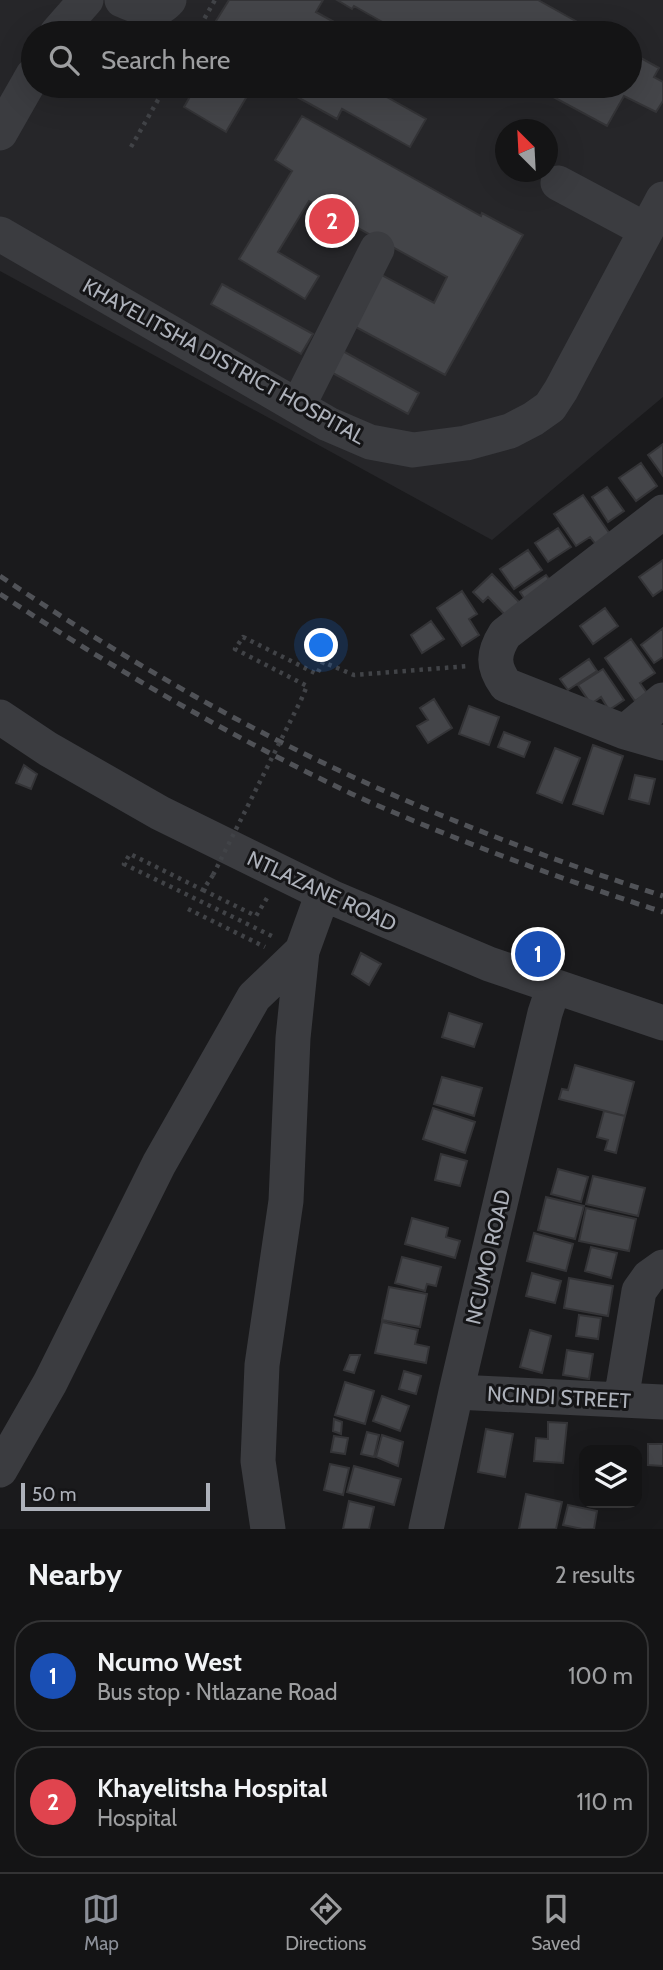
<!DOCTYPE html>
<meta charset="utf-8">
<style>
:root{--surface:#141415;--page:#212122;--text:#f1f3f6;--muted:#9d9ea0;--line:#333334;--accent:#8c9099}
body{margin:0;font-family:Cabin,sans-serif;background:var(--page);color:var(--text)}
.controls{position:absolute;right:21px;bottom:21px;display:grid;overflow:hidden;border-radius:14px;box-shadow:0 7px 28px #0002}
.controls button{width:63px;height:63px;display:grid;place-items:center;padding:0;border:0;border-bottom:2px solid var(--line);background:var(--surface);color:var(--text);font:35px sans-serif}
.compass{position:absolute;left:495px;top:119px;width:63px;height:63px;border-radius:50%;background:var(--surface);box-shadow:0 7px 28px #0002;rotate:336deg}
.scale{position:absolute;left:21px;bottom:18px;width:189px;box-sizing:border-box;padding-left:7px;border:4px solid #adb1ba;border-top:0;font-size:19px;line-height:24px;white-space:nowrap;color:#adb1ba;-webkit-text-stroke:5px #151517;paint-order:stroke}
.you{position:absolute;left:322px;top:646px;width:24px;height:24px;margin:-18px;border:5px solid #fff;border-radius:50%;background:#1a73e8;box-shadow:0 0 0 10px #1a73e833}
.badge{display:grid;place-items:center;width:46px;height:46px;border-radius:50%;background:var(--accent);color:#fff;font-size:23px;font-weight:700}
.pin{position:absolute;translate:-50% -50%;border:4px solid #fff;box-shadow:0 2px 7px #0006}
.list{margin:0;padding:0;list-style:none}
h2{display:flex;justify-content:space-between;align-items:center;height:91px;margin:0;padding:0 28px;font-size:30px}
h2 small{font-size:23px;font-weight:400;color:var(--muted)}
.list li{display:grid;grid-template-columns:46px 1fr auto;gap:21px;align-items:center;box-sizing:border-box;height:112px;margin:0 14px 14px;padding:0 14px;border:2px solid var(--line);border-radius:28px}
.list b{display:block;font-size:26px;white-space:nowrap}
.list p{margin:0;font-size:23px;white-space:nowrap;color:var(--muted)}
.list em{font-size:23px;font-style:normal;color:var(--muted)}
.icon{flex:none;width:38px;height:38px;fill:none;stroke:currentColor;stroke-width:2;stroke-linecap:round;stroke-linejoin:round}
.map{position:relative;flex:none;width:663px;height:1529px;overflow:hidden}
.search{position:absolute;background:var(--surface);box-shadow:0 7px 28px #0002;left:21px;right:21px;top:21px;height:77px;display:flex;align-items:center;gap:18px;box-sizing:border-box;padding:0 24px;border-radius:38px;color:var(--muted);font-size:26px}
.sheet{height:343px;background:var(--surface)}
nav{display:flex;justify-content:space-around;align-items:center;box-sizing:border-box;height:98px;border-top:2px solid var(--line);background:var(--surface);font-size:19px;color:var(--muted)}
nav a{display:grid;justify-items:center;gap:4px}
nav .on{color:var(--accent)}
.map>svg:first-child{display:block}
</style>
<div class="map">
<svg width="663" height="1529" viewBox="0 0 663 1529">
<rect width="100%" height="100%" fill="#1a1a1c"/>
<!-- built -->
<path fill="#262629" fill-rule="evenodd" d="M0,0H663V397L492,540L0,271ZM33,33H630V86H33ZM505,130H548V172H505Z"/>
<!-- building -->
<path fill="#444549" stroke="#343437" stroke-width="2" d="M229,0H323L316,12L354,33H218L211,29Z
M337,0H538L597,33H402L354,6L352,9Z
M630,52L659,68L654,77L663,82V101L656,112L624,96L607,126L533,86H630Z
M196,86H253L226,132L184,107Z
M294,86H367L426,119L410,147L342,109L337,119L290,93Z
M302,116L481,216L482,213L523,235L445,375L352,325L380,274L434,303L447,277L309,201L278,252L319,276L305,299L239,259L292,171L275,160Z
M222,284L313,334L301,354L211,304Z
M341,350L419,393L408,414L329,371Z
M663,444V476L648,455Z
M641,463L657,486L636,501L619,478Z
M607,487L624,511L608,522L592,497Z
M583,495L612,537L598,547L590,537L576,546L554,514Z
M558,528L571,547L548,562L535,543Z
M528,550L542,570L514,589L500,569Z
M663,560V589L653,596L639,577Z
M492,574L521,604L507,617L488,597L483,602L473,592Z
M546,575L552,583L526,601L520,592Z
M462,591L477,614L469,619L479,635L462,646L437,608Z
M605,608L618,626L593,644L580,626Z
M431,621L444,639L422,653L411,635Z
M663,628V657L654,663L641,645Z
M631,639L655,673L640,683L647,693L635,701L605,658Z
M589,659L597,671L568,690L560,679Z
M603,669L624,700L609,710L601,697L591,704L578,685Z
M434,699L452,728L428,743L417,726L428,720L420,708Z
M469,706L499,717L489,745L459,734Z
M504,732L530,742L524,757L498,747Z
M593,745L623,756L603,814L573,804Z
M555,748L580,758L562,803L537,793Z
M24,765L37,774L31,789L16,783Z
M635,775L655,779L649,804L629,799Z
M361,953L381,964L369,985L352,974Z
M449,1013L482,1024L474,1047L442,1037Z
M575,1065L634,1082L625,1116L559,1099L562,1089L568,1090Z
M442,1077L482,1088L474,1116L434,1104Z
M433,1108L475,1122L465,1153L423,1139Z
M604,1111L625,1116L616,1153L605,1150L608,1140L597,1137Z
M441,1154L467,1161L460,1186L435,1180Z
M558,1169L588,1177L581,1202L551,1194Z
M593,1176L645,1188L638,1216L586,1204Z
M546,1197L584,1206L575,1239L538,1230Z
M586,1208L636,1219L629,1251L579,1241Z
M412,1218L448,1228L446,1237L460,1241L455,1258L405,1244Z
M534,1233L573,1244L566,1271L527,1261Z
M591,1247L617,1253L611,1278L585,1271Z
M402,1257L441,1267L436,1286L427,1284L425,1291L395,1283Z
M532,1273L561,1281L555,1303L526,1296Z
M569,1278L613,1286L608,1316L564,1308Z
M389,1287L427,1294L420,1327L382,1320Z
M579,1315L601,1318L598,1339L576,1336Z
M382,1322L418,1330L415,1344L429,1347L426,1363L375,1353Z
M530,1330L551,1336L542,1373L520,1367Z
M567,1350L593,1354L589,1379L563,1375Z
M350,1355H360L354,1373L344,1370Z
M404,1371L421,1376L416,1394L399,1389Z
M345,1382L374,1391L365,1424L335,1415Z
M382,1396L409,1406L400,1431L373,1421Z
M334,1419L342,1422L341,1434L333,1431Z
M548,1422L567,1423L563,1463L534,1461L536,1438L548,1439Z
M486,1429L513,1434L505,1477L478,1472Z
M367,1432L379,1435L374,1457L361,1454Z
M382,1435L403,1442L398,1466L376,1457Z
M334,1436L348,1438L345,1454L331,1452Z
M648,1444H663V1466L648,1465Z
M330,1464L349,1468L343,1495L324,1490Z
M354,1466L401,1479L394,1505L347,1492Z
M526,1494L562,1502L556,1529H519Z
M349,1501L374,1507L369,1529H343Z
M568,1505L597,1511L594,1529H582L563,1525Z"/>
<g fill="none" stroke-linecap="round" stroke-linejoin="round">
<!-- path -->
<path stroke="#414347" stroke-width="4.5" stroke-dasharray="3.5 5" stroke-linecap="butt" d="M196,33L215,0
M131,147L166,86
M301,700L307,686L235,649L243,637L317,674L323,662L354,675L469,666
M213,875L203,890L130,854L124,864L274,937
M203,890L256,916L267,898
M188,909L265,947"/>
<!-- minor -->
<path stroke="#3b3c40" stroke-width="35" d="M122,0C140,7 155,16 169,0
M57,33L86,0
M0,133L33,75
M558,183L646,230
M0,234L328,424L370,442L413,450L466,443L510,431L533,419L550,407L561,390L663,199
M298,406L377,249
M663,512L505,634C493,653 492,666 506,685L625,732L663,743
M0,717L48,749L160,813L331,897L489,964L663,1023
M625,732L663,700
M456,1392L663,1402
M621,1400L639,1291L649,1277L663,1267
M0,1470L50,1383L159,1164L254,997L302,951
M268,1529L258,1461L262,1365L286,1201L293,1038L302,951L323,893
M426,1529L456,1392L545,1013L554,986"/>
<!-- rail -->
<path stroke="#505257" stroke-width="5" stroke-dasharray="9 7" stroke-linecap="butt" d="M0,576C107,648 219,714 336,769C442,819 552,860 663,896
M0,594C111,667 226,734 346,791C368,802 391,811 414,821C496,855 579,885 663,912"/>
<!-- path-bridge -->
<path stroke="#414347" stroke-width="4.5" stroke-dasharray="3.5 5" stroke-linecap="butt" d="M213,875L301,700"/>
</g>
<g text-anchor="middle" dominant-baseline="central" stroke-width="6" stroke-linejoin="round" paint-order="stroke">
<!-- street labels -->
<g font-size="21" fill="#adb1ba" stroke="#151517">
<text transform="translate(224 361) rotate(29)">KHAYELITSHA DISTRICT HOSPITAL</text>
<text transform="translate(322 891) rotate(25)">NTLAZANE ROAD</text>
<text transform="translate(488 1257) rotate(-77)">NCUMO ROAD</text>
<text transform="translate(559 1397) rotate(3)">NCINDI STREET</text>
</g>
</g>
</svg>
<div class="controls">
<button><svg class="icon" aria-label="layers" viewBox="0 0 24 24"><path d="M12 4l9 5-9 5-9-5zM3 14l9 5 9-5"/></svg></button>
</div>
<svg class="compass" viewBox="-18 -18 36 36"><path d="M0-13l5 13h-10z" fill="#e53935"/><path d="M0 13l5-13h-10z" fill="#9d9ea0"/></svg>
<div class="scale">50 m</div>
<div class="you"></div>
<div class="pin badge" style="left:538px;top:954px;background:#1a4fb4">1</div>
<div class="pin badge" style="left:332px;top:221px;background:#e0444e">2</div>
<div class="search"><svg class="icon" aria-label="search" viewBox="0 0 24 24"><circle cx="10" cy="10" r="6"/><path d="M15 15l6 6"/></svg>Search here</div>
</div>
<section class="sheet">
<h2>Nearby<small>2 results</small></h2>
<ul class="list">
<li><span class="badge" style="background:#1a4fb4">1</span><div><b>Ncumo West</b><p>Bus stop · Ntlazane Road</p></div><em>100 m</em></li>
<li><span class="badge" style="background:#e0444e">2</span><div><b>Khayelitsha Hospital</b><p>Hospital</p></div><em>110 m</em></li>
</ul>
</section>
<nav>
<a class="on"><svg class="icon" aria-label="map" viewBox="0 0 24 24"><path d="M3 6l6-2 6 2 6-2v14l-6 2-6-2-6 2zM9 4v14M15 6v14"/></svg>Map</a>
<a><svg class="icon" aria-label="directions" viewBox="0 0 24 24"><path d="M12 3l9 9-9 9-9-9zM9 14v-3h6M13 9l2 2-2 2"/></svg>Directions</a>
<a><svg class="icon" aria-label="saved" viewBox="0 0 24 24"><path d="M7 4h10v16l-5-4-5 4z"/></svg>Saved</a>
</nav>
